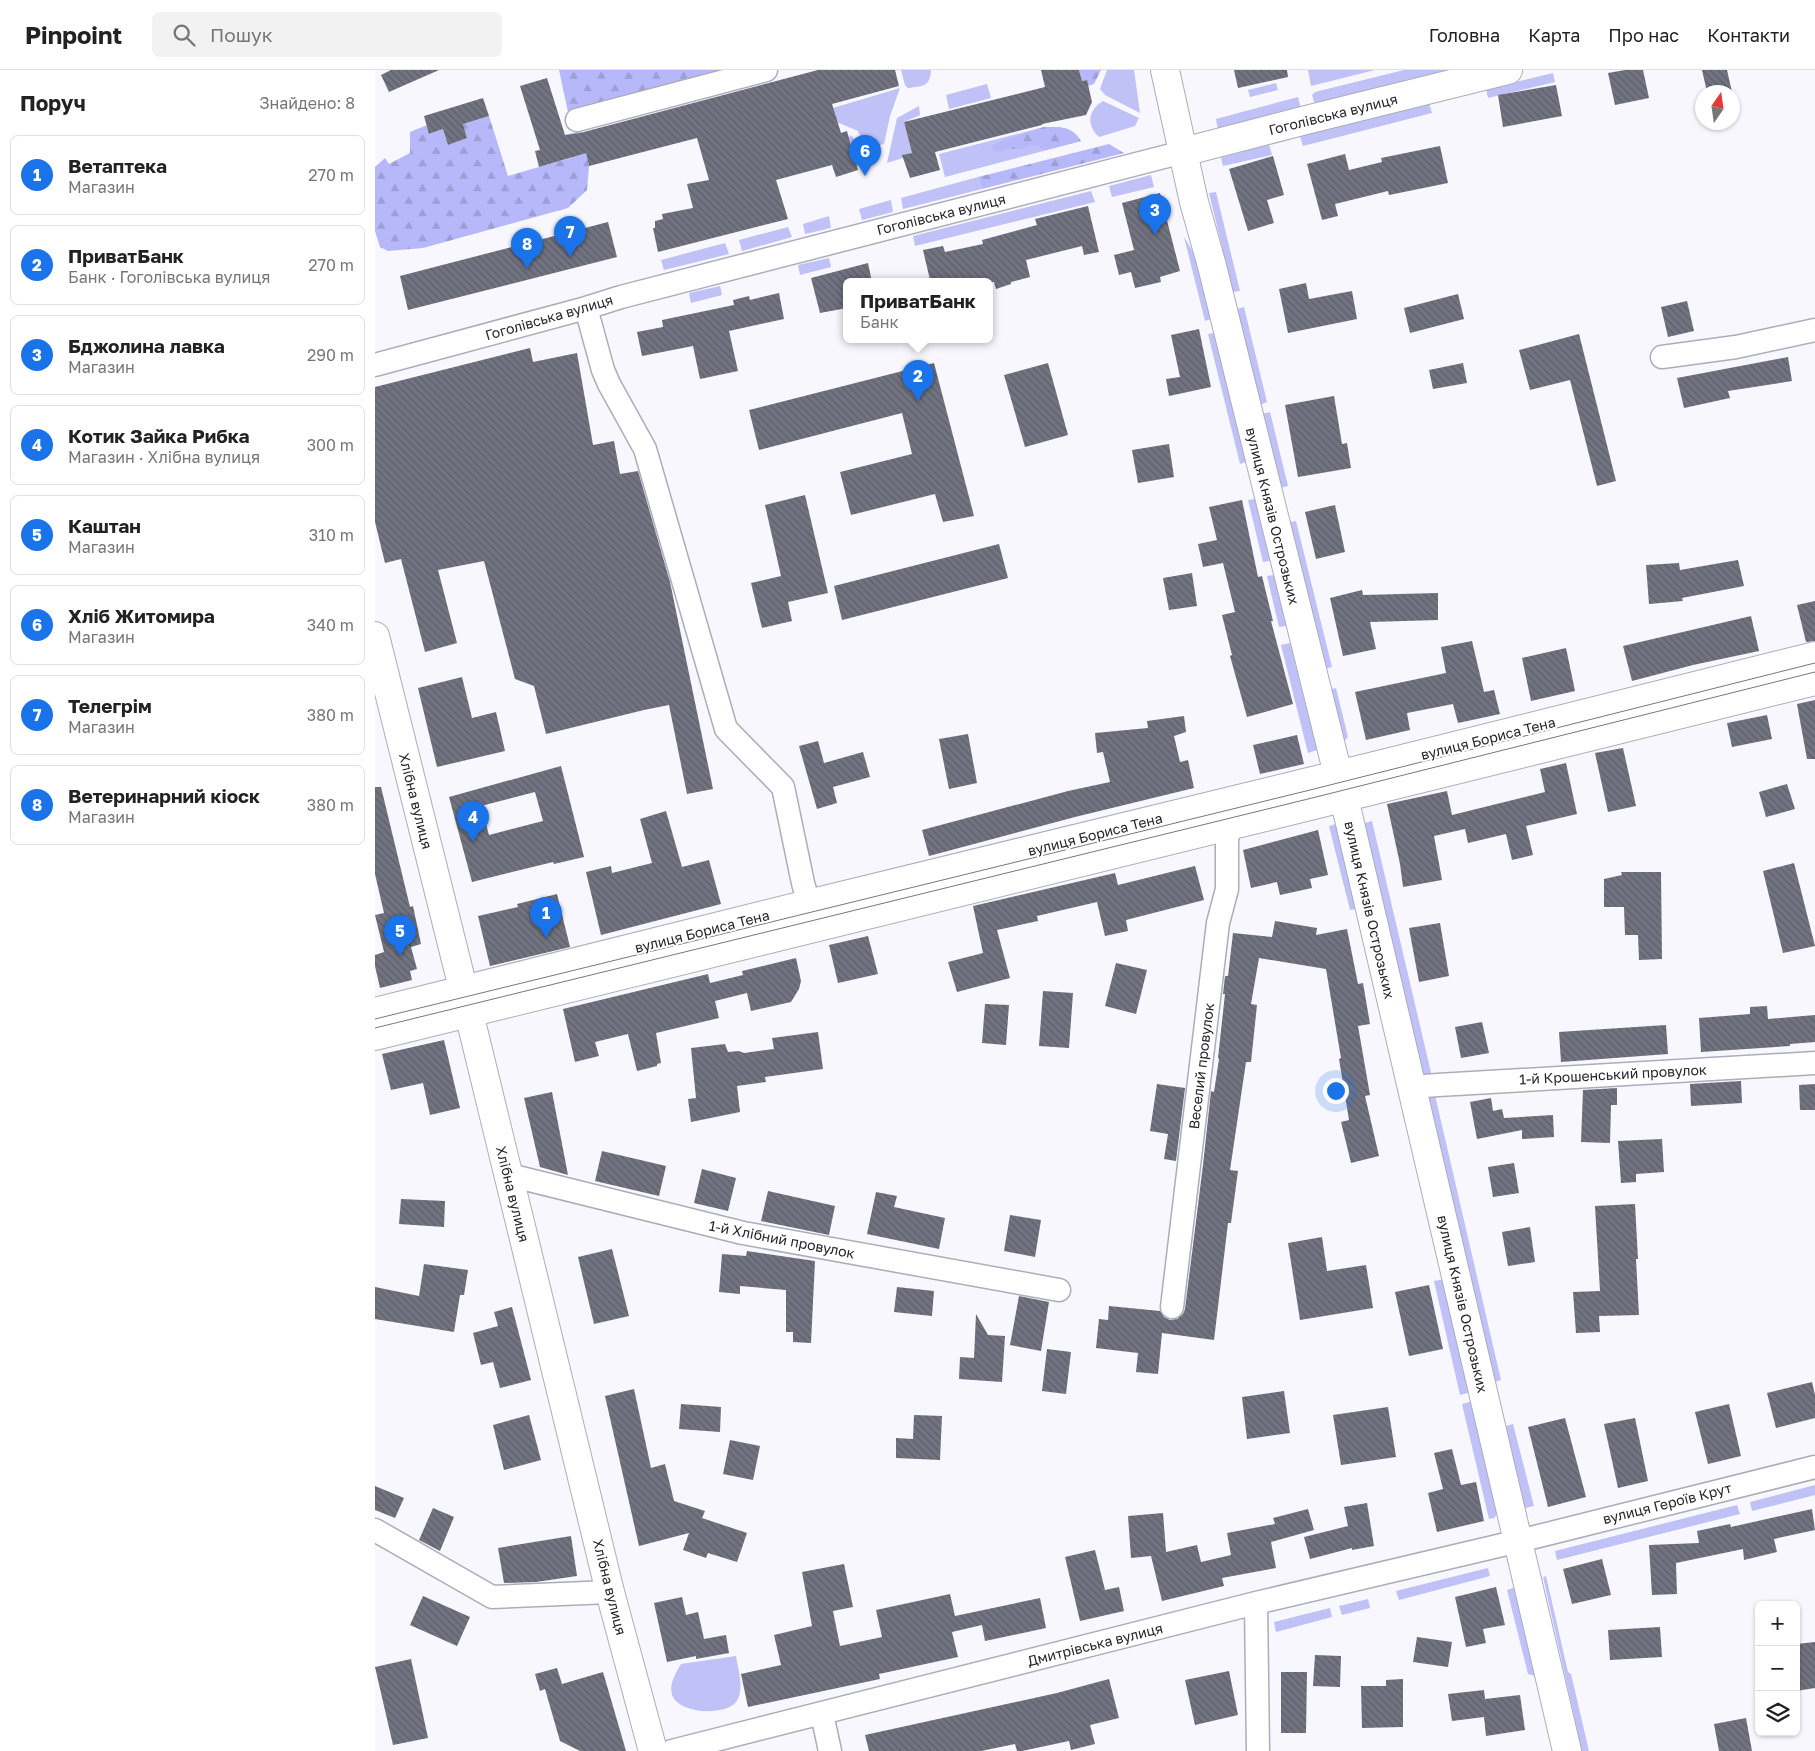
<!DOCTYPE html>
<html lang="uk">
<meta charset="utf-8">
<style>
:root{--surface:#fff;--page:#f2f2f2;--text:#222;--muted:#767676;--line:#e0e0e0;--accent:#1a73e8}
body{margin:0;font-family:"Golos Text",sans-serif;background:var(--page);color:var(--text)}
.controls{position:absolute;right:15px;bottom:15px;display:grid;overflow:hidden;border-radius:8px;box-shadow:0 1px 4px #0004}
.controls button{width:45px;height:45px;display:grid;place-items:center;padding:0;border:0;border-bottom:1px solid var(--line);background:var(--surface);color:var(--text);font:25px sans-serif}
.compass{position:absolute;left:1320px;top:15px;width:45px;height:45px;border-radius:50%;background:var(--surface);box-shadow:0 1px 4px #0004;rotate:13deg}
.you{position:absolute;left:960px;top:1020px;width:18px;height:18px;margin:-12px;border:4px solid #fff;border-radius:50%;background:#1a73e8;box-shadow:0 0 0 8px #1a73e833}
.badge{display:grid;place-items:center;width:32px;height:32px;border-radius:50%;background:var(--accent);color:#fff;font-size:16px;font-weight:700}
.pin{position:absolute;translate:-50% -41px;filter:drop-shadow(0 1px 2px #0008)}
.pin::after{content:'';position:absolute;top:26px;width:18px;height:15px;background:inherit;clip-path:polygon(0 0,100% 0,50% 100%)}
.popup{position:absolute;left:468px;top:208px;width:150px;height:65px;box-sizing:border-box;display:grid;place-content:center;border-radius:8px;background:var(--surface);filter:drop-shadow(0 1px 4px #0005);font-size:16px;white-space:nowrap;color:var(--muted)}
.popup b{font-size:19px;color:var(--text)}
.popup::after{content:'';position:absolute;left:50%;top:100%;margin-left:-10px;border:10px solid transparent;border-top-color:var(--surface)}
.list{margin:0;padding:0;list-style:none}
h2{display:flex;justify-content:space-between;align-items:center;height:65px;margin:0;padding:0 20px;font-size:21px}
h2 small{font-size:16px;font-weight:400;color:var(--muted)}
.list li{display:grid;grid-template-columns:32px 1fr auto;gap:15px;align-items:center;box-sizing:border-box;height:80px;margin:0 10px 10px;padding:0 10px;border:1px solid var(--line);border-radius:8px}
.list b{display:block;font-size:19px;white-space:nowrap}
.list p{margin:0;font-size:16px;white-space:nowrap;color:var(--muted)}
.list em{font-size:16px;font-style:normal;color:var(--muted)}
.icon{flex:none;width:28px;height:28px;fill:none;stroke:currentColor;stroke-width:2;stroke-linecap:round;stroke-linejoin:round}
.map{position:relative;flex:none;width:1440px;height:1681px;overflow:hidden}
header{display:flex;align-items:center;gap:30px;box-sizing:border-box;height:70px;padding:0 25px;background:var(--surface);border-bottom:1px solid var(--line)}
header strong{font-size:24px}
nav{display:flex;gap:28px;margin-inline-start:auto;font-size:18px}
.search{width:350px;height:45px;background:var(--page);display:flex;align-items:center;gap:12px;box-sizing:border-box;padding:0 18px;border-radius:8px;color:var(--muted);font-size:19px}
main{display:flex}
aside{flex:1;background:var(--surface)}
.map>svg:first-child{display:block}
</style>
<header>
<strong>Pinpoint</strong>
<div class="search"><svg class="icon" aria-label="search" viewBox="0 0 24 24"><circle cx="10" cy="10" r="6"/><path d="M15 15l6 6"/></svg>Пошук</div>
<nav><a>Головна</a><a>Карта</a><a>Про нас</a><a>Контакти</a></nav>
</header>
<main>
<aside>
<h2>Поруч<small>Знайдено: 8</small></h2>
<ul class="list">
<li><span class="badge">1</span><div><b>Ветаптека</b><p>Магазин</p></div><em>270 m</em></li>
<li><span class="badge">2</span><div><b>ПриватБанк</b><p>Банк · Гоголівська вулиця</p></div><em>270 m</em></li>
<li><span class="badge">3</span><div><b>Бджолина лавка</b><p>Магазин</p></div><em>290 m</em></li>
<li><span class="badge">4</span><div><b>Котик Зайка Рибка</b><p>Магазин · Хлібна вулиця</p></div><em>300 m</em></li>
<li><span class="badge">5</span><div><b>Каштан</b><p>Магазин</p></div><em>310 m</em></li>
<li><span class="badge">6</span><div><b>Хліб Житомира</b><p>Магазин</p></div><em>340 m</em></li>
<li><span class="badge">7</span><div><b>Телегрім</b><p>Магазин</p></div><em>380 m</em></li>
<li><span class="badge">8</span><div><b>Ветеринарний кіоск</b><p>Магазин</p></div><em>380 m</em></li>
</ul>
</aside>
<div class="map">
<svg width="1440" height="1681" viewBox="0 0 1440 1681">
<defs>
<pattern id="forest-firs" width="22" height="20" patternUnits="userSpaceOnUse" patternTransform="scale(1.25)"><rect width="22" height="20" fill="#b6b8f9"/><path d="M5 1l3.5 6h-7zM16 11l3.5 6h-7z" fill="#9c9ed6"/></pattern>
<pattern id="building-back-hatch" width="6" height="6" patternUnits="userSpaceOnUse" patternTransform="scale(1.25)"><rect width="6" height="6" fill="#727380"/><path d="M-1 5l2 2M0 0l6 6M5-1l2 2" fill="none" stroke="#5d5e69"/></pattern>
</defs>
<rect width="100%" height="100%" fill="#f7f7fd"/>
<!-- grass -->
<path fill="#bfc1f7" d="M526,0H556C555,17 548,16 533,18L530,15Z
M732,0H759L765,43L730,25L725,19Z
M933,0H1000L936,16Z
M1029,0H1078L940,35L937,25L940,22Z
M1178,3L1180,12L1113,28L1111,19Z
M901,13L903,20L875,27L873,20Z
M612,14L616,28L574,39L571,25Z
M525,18L515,46L509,74C495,77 488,75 483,61L464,53L456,55L421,49Z
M923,27L926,39L843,60L841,49Z
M728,31L764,48L760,56L724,67C711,55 713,40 728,31Z
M1054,33L1057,43L928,76L925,66Z
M544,36L545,45L529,52L537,83L528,85V88L512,93L522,48Z
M669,57C685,57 697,56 706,71L570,107L564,84Z
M476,65L491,83V89L482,95L474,67Z
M894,74L897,85L848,96L846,88L848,87Z
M776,105L779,117L737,127L734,116Z
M603,107L607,119L528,139L526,128Z
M716,121L720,132L540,176L538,166Z
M841,122L865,221L858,222L834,123Z
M516,130L518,142L487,150L484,139Z
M454,146L456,158L430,164L428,154Z
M413,157L417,167L367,181L364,170Z
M809,167L820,185L836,249L830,251Z
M350,173L354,184L289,200L286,190Z
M454,188L456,197L425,205L423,195Z
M345,216L347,225L316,233L314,223Z
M869,237L892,332L885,335L862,239Z
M839,263L871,392L865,394L833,264Z
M895,342L913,416L905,418L887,344Z
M880,429L895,491L888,492L873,430Z
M921,451L957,597L949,599L914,452Z
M899,505L911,556L904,557L892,506Z
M915,573L942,680L933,683L906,575Z
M961,618L973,667L967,673L954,620Z
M997,751L1058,1011L1049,1012L987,754Z
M961,754L981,839L975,840L954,756Z
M1051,1021H1059L1126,1310L1120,1312Z
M1070,1209L1096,1322L1085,1325L1059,1211Z
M1098,1331L1123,1443L1119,1448L1114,1449L1087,1334Z
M1138,1354L1159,1436L1150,1438L1131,1356Z
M1440,1415V1425L1377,1441L1375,1432Z
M1362,1435L1365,1444L1182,1490L1180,1481Z
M1113,1498L1115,1506L1024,1530L1021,1521Z
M1171,1506L1193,1602L1196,1604L1214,1681H1207L1168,1507Z
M1141,1517L1161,1606L1153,1604L1132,1520Z
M993,1529L995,1538L967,1545L964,1536Z
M955,1538L957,1547L901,1562L899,1552Z
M361,1586C363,1599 370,1620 361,1632C351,1645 311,1644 300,1630C291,1619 300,1604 306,1594Z"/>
<!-- forest -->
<path fill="url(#forest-firs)" d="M184,0H354L193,42Z
M704,0H726L719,14L713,16L711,10L707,11Z
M114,46L133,106L195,88L190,65L206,61L214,96L212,120L193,138L48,178L13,181L5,177L0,161V97L10,88L14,94L35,83V62L52,55L55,64L68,59L73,75L92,68L88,54Z
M669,57C685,57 697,56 706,71L671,80L663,76L655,75L649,79H633L621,82L617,78L619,74Z
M734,74L749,83L607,119L603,107Z"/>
<!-- building -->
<path fill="url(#building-back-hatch)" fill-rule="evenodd" d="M16,0H64L14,22L6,5Z
M443,0H520L524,16L457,34L466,63L472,61L483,100L461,107L457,95L401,110L413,149L283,182L278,158H280V151L288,149L287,144L318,138L312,114L334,110L322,68L214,96L211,83L164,97L160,81L165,80L145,16L172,8L190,65L205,63Z
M666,0H704L707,11L712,10L717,32L711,45L667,54V55L560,82L565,100L535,108L527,85L537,83L529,52L670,17Z
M859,0H912L913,7L863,18Z
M1250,0H1268L1274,28L1240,35L1233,3Z
M1327,0H1352L1357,22H1332Z
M1181,15L1187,46L1128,57L1123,25Z
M108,28L114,46L88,54L92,68L73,75L68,59L54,64L49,46Z
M1065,76L1073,113L1014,125L1013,121L960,134L963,146L947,150L932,94L970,84L974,100L1007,92L1006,88Z
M898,86L909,125L892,130L899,153L873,161L854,99Z
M785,123L805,201L785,207L786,212L760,218L756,202L744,205L739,185L759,180L747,133Z
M713,136L724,182L709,185L707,176L651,190L655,207L636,212V214L621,219L619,212H562L561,208L555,210L548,180L568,176L570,182L608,174L607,170L662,155L660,149Z
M233,152L242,187L33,240L25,206Z
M493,193L497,212H472V238L445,243L436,208Z
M931,213L934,229L977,221L982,249L913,263L904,219Z
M404,223L409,249L354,261L363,301L325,309L318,276L267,286L262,262L288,257L287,250L359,235L358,230L374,226L375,230Z
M1083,224L1089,249L1035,263L1029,238Z
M1312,231L1319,261L1293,267L1286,237Z
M824,259L836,317L794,326L791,309L805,307L796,265Z
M1204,264L1241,411L1222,416L1195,310L1155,320L1144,280Z
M155,278L158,292L202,283L218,375L239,371L245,404L263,401L295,512L338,719L312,724L294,635L269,640L171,664L159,616L140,609L109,491L63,500L82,573L50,582L26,489L10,493L0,452V317Z
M1413,287L1417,311L1353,321L1355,328L1309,338L1302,308Z
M559,293L599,446L568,452L560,424L476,445L465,402L537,384L527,343L384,380L374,340Z
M673,293L693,365L650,377L629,305Z
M1088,293L1092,313L1058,319L1054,300Z
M959,326L967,374L972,373L976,398L923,407L910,335Z
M794,374L799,407L763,413L757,380Z
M430,425L453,523L413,532L417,551L387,558L376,513L406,506L390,435Z
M867,430L883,507L887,506L898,551H896L918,634L872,647L855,586L857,585L847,545L860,542L848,493L828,497L823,474L842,470L834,437Z
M960,435L970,482L941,489L930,442Z
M624,474L633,508L467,550L459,516Z
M1363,490L1369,516L1307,528L1308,531L1274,534L1271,495L1304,493L1305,500Z
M817,503L822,536L794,540L788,508Z
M987,520L988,525L1063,523V550L995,552L1001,579L968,586L955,528Z
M1440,531V571L1431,572L1422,535Z
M1376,546L1384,581L1318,595L1257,611L1248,576Z
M1097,571L1109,622L1119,620L1125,644L1083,653L1078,634L1032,643L1035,660L991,670L980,622L1071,603L1066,577Z
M1191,578L1200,621L1156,631L1147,588Z
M87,607L97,648L121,642L130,681L62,697L43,618Z
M1440,630V689H1432L1422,634Z
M1392,645L1397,669L1357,677L1352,653Z
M809,646L811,662L799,666L805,692L813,690L819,718L700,747L554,786L547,760L693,721L735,712L728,682L722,683L720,663L773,658L772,651Z
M593,664L602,713L574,719L564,669Z
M922,665L929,694L885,704L878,675Z
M443,671L449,693L488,682L495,707L458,717L462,733L442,739L424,676Z
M1248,678L1261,736L1233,742L1220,683Z
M1191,693L1202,744L1151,756L1158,785L1137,790L1131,764L1093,773L1090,759L1059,766L1067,810L1028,817L1025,794L1012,734L1072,721L1077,745L1170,722L1165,699Z
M186,696L209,787L179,794L178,792L97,812L74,727ZM160,722L168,751L114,765L106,736Z
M1412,714L1420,739L1391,747L1384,722Z
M0,717H6L35,837L38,836L46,874L36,877L42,899L35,901L37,910L5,918L0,896V885L9,882L0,845L9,843L0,804Z
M291,741L307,797L334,790L346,834L226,865L211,802L236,796L237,803L277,793L265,749Z
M943,760L953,805L935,809L937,818L905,825L902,812L876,818L868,780Z
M1419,793L1440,876L1408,883L1388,801Z
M820,796L829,830L751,850L753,861L730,866L722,832L662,846L663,851L622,860L635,908L582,922L573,892L608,883L598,836L740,803L743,815Z
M1246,802H1286L1287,889L1264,890L1263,865H1250L1249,837H1229V809L1247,805Z
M182,824L195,877L115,896L103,846L143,837L142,834Z
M900,851L942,858L941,865L972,859L983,914L988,913L995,954L983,956L995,1025L990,1026L1004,1086L976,1093L966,1052L974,1050L964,989L966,988L951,899L884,888L876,934L882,935L876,992H871L855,1100L863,1101L856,1153H853L839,1270L787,1263L783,1304L761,1302L763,1283L721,1278L724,1249L733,1250L734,1236L785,1241L789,1247L795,1250L802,1249L808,1244L810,1239L828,1095L836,1021L839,1022L844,989L843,988L850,924H848L850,906H853L858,863L897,867Z
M1065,853L1074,906L1044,912L1034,858Z
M493,866L503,904L463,913L454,875Z
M421,888L426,911L424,919L416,932L376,941L372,923L340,931L344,948L281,963L286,993L282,994V996L262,1001L253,964L220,972L224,986L200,992L188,939L333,904L335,913L368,905L367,901Z
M741,893L772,900L761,944L730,936Z
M668,921L698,923L694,978L664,976Z
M610,934L634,935L631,975L607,973Z
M1392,936L1393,949L1440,945V972L1415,974V976L1326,982L1324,948L1375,944V937Z
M1107,952L1114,983L1086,988L1080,957Z
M1291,955L1293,984L1186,992L1184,962Z
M443,962L448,999L390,1007L391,1012L362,1016L365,1042L316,1052L313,1029L321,1028L316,978L350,974L353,982L364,981L369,983L399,979L397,968Z
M69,970L85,1038L55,1045L48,1013L16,1020L7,984Z
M1366,1011L1367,1033L1316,1036L1315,1014Z
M782,1014L810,1018L801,1091L789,1089L793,1064L775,1061Z
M1440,1014V1040H1425L1424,1015Z
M1242,1018V1035H1236L1235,1073L1206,1072L1208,1020Z
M177,1022L193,1105L165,1097L149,1028Z
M1116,1028L1118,1041L1127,1039L1129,1048L1178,1045L1179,1067L1147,1069V1060L1102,1069L1095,1032Z
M1287,1069L1289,1102L1261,1104V1112L1246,1113L1243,1071Z
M227,1081L291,1096L284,1126L220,1111Z
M1139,1093L1144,1123L1118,1127L1113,1097Z
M327,1099L361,1108L353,1141L319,1133Z
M393,1121L460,1136L454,1165L386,1151Z
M501,1122L522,1126L519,1137L570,1148L564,1179L492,1164Z
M26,1129L70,1131L69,1157L24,1154Z
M1260,1134L1263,1189H1261L1264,1245L1224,1246L1225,1262L1201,1263L1198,1222L1225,1221L1220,1136Z
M635,1145L666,1150L660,1187L629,1181Z
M1155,1157L1160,1192L1133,1196L1127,1162Z
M947,1167L952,1201L991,1195L998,1238L925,1250L913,1173Z
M237,1179L254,1246L219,1254L203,1187Z
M372,1181L440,1191L436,1273L418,1272V1262H411V1220L365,1216V1224L344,1222L347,1184L371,1186Z
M49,1194L93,1200L89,1225H85L79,1262L0,1249V1217L44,1226Z
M1054,1215L1068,1279L1034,1286L1020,1222Z
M522,1217L559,1221L557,1246L519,1242Z
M644,1226L674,1232L666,1281L635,1275Z
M137,1237L156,1310L125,1318L118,1292L106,1295L98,1263L123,1256L119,1242Z
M601,1244L613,1265L630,1266L627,1312L584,1309L585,1287L599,1288Z
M672,1279L696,1282L691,1324L667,1321Z
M1437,1312L1440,1325V1348L1401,1358L1392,1323Z
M259,1319L276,1398L290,1394L299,1431L330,1441L327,1448L372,1463L362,1492L333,1483L331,1488L308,1480L314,1463L264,1476L230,1326Z
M909,1321L915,1363L872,1369L867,1327Z
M306,1334L346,1337L345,1362L304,1359Z
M1354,1334L1366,1386L1333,1394L1320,1342Z
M1013,1337L1021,1387L966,1395L958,1345Z
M154,1345L166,1390L129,1400L118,1355Z
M539,1345L567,1346L565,1390L521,1388V1368L538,1369Z
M1190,1348L1211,1427L1173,1437L1153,1357Z
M1260,1348L1273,1411L1243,1418L1229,1354Z
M355,1370L385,1376L378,1410L348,1404Z
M1077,1379L1086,1415L1101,1412L1109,1451L1062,1462L1053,1423L1068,1419L1059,1383Z
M0,1416L29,1428L20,1448L0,1440Z
M992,1433L999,1476L977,1480V1478L935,1489L929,1467L973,1456L969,1437Z
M58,1438L79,1447L65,1481L44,1470Z
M933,1439L939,1460L896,1472L901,1498L847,1508L849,1516L787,1531L776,1486L756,1488L753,1446L788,1443L791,1482L822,1475L826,1492L856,1485L852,1463L900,1454L898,1448Z
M1437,1439L1440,1460L1399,1469L1402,1482L1369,1490L1368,1479L1301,1493L1302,1524L1277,1525L1274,1475L1324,1473L1322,1461L1355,1454L1356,1457Z
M196,1466L202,1506L161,1512L129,1513L123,1478Z
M720,1480L730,1520L744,1517L749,1541L705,1551L690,1487Z
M1227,1489L1236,1525L1197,1534L1188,1499Z
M469,1494L478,1537L458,1541L465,1576L507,1567L501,1540L575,1524L580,1546L665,1528L671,1558L610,1571L607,1555L577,1562L583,1587L504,1604L505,1609L373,1637L366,1604L406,1595L399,1565L437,1556L427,1502Z
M1121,1517L1130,1555L1108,1559L1111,1573L1091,1577L1080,1527Z
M48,1526L95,1547L82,1576L35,1555Z
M307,1527L311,1545L323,1542L329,1569L351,1565L354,1583L321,1589V1586L292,1592L279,1533Z
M1285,1557L1287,1587L1235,1590L1233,1560Z
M1042,1567L1077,1572L1073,1597L1038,1592Z
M1440,1572V1618L1421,1621V1574Z
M940,1585L966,1586L965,1617L938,1616Z
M36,1589L53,1668L18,1675L0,1597Z
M182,1598L187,1614L228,1602L251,1681H205L185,1671L170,1619L165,1621L160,1604Z
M854,1601L863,1645L820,1655L810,1610Z
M906,1602H932L931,1663H906Z
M734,1609L744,1648L715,1655L720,1674L696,1680L694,1671L647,1681H642L640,1674L606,1681H494L490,1665L682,1623Z
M1028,1609V1657L987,1658L986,1616H1011V1610Z
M1109,1620L1110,1629L1145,1625L1150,1660L1111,1666L1109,1647L1077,1651L1073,1624Z
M1371,1648L1377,1681H1344L1339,1654Z"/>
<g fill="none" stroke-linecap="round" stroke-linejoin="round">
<defs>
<path id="street" d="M202,50L391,0
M211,238L228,300L234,314L270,379L351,659L408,717L428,813L438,849
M1287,287L1361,277L1440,260
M0,295L211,238L246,227L808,82
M1037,1017L1063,1015L1440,993
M134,1105L368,1163L684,1220
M797,1237L843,853L852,819V771L854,756
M0,1460L117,1527L235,1522
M881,1533L883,1681
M447,1644L455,1681
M297,1681L881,1533L1144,1471L1440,1397"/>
<path id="secondary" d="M790,0L819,132L837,196L974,749L1192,1681
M808,82L935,49L1133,0
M0,566L83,898L235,1522L278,1681
M0,942L433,834L999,696L1440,586
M0,966L935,736L1440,611"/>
</defs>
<!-- street casing -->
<use href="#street" stroke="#acadbb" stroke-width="25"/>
<!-- secondary casing -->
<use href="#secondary" stroke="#acadbb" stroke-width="30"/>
<!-- street -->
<use href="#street" stroke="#fff" stroke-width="22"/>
<!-- secondary -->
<use href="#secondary" stroke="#fff" stroke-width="28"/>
<!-- tram -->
<path stroke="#77777d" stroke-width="1" d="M0,949L931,721L1440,593
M0,958L933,729L1440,602"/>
</g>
<g text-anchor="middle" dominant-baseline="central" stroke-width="4" stroke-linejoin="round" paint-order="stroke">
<!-- street labels -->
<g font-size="14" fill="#25252b" stroke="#fff">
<text transform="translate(958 44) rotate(-14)">Гоголівська вулиця</text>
<text transform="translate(566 144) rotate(-14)">Гоголівська вулиця</text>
<text transform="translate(174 247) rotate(-16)">Гоголівська вулиця</text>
<text transform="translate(898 446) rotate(76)">вулиця Князів Острозьких</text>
<text transform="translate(1113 668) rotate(-14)">вулиця Бориса Тена</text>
<text transform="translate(41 731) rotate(76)">Хлібна вулиця</text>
<text transform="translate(720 764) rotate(-14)">вулиця Бориса Тена</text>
<text transform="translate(995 840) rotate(77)">вулиця Князів Острозьких</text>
<text transform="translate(327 861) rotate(-14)">вулиця Бориса Тена</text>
<text transform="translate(826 996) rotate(-83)">Веселий провулок</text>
<text transform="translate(1238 1004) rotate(-3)">1-й Крошенський провулок</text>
<text transform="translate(138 1124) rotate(76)">Хлібна вулиця</text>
<text transform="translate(407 1169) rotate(11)">1-й Хлібний провулок</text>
<text transform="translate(1088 1234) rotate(77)">вулиця Князів Острозьких</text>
<text transform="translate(1292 1433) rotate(-14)">вулиця Героїв Крут</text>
<text transform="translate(235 1517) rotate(76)">Хлібна вулиця</text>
<text transform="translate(720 1574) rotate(-14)">Дмитрівська вулиця</text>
</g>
</g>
</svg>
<div class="controls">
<button>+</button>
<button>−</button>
<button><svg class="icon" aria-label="layers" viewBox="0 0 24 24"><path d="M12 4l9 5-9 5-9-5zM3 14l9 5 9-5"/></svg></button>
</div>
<svg class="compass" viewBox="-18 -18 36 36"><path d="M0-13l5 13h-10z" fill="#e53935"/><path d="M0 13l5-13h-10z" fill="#767676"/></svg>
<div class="you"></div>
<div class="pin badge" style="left:171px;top:868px">1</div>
<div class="pin badge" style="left:543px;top:331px">2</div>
<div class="popup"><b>ПриватБанк</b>Банк</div>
<div class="pin badge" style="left:780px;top:165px">3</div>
<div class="pin badge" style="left:98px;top:772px">4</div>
<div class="pin badge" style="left:25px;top:886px">5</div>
<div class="pin badge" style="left:490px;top:106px">6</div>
<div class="pin badge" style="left:195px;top:187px">7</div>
<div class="pin badge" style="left:152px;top:199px">8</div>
</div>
</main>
